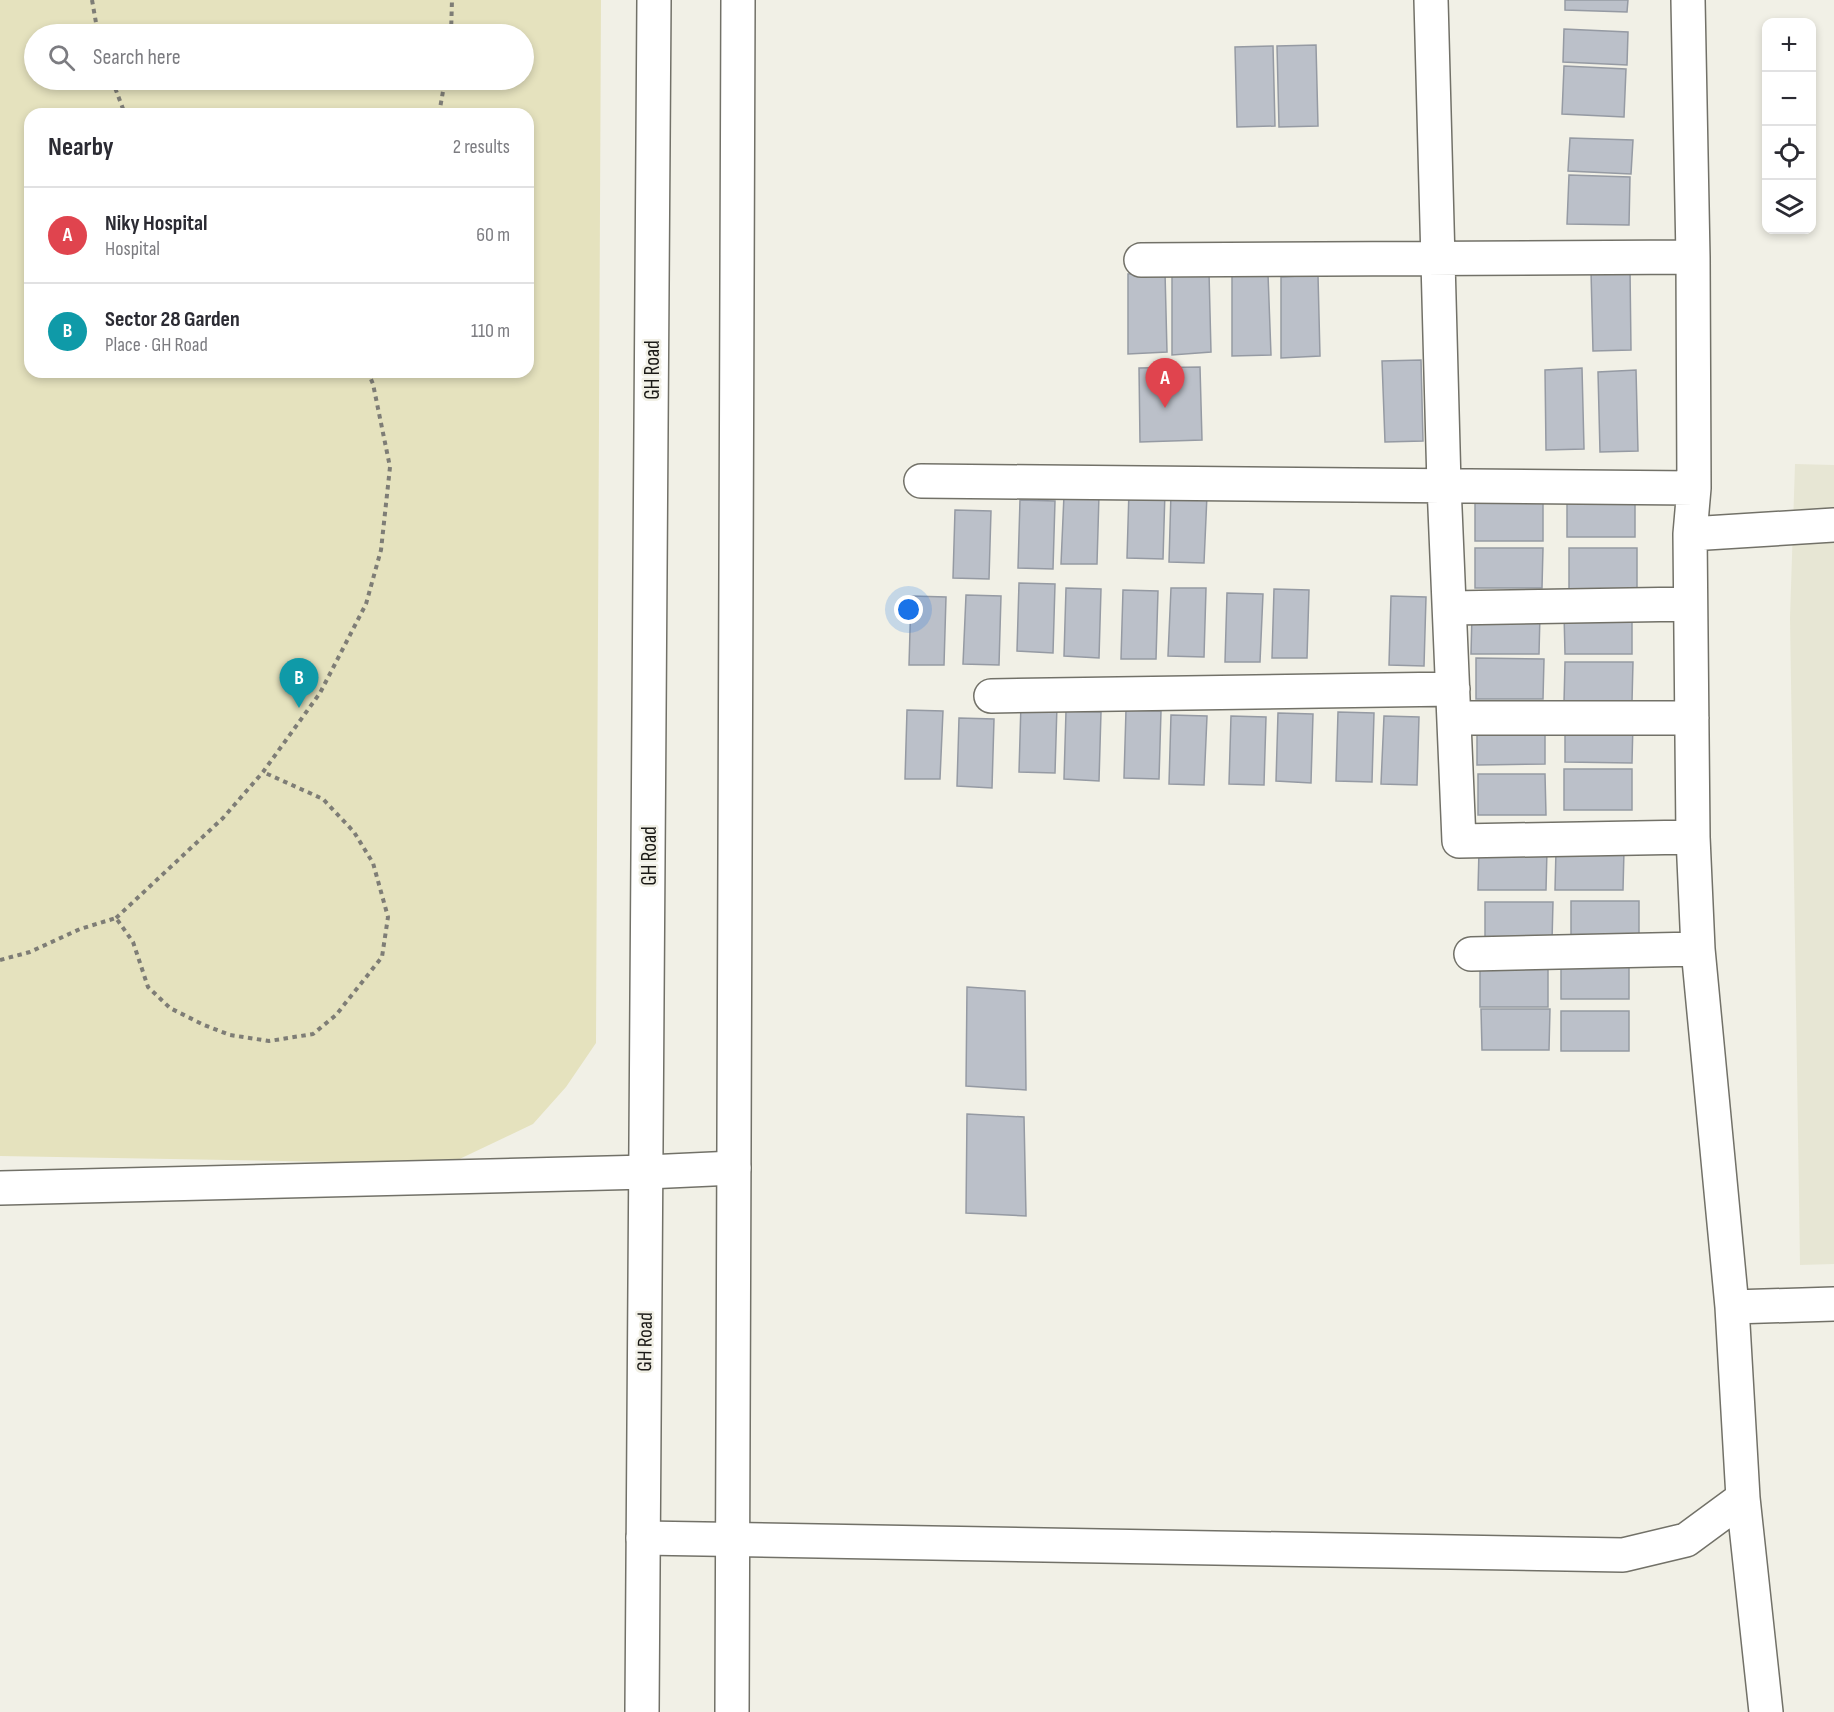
<!DOCTYPE html>
<meta charset="utf-8">
<style>
:root{--surface:#fff;--page:#f7f7f7;--text:#2b2b33;--muted:#7c7c81;--line:#e1e1e2;--accent:#111827}
body{margin:0;font-family:"Sofia Sans Condensed",sans-serif;background:var(--page);color:var(--text)}
.controls{position:absolute;right:18px;top:18px;display:grid;overflow:hidden;border-radius:12px;box-shadow:0 3px 9px #0003}
.controls button{width:54px;height:54px;display:grid;place-items:center;padding:0;border:0;border-bottom:2px solid var(--line);background:var(--surface);color:var(--text);font:30px sans-serif}
.you{position:absolute;left:909px;top:610px;width:21px;height:21px;margin:-15px;border:4px solid #fff;border-radius:50%;background:#1a73e8;box-shadow:0 0 0 9px #1a73e833}
.badge{display:grid;place-items:center;width:39px;height:39px;border-radius:50%;background:var(--accent);color:#fff;font-size:20px;font-weight:700}
.pin{position:absolute;translate:-50% -50px;filter:drop-shadow(0 2px 3px #0008)}
.pin::after{content:'';position:absolute;top:32px;width:21px;height:18px;background:inherit;clip-path:polygon(0 0,100% 0,50% 100%)}
.list{margin:0;padding:0;list-style:none}
h2{display:flex;justify-content:space-between;align-items:center;height:78px;margin:0;padding:0 24px;font-size:26px}
h2 small{font-size:20px;font-weight:400;color:var(--muted)}
.list li{display:grid;grid-template-columns:39px 1fr auto;gap:18px;align-items:center;box-sizing:border-box;height:96px;padding:0 24px;border-top:2px solid var(--line)}
.list b{display:block;font-size:22px;white-space:nowrap}
.list p{margin:0;font-size:20px;white-space:nowrap;color:var(--muted)}
.list em{font-size:20px;font-style:normal;color:var(--muted)}
.icon{flex:none;width:33px;height:33px;fill:none;stroke:currentColor;stroke-width:2;stroke-linecap:round;stroke-linejoin:round}
.map{position:relative;flex:none;width:1834px;height:1712px;overflow:hidden}
.search{position:absolute;background:var(--surface);box-shadow:0 3px 9px #0003;left:24px;top:24px;width:510px;height:66px;display:flex;align-items:center;gap:15px;box-sizing:border-box;padding:0 21px;border-radius:33px;color:var(--muted);font-size:22px}
.panel{position:absolute;background:var(--surface);box-shadow:0 3px 9px #0003;left:24px;top:108px;width:510px;height:270px;border-radius:18px}
.map>svg:first-child{display:block}
</style>
<div class="map">
<svg width="1834" height="1712" viewBox="0 0 1834 1712">
<rect width="100%" height="100%" fill="#f1f0e6"/>
<!-- built -->
<path fill="#e7e6d4" d="M1795,464L1834,465V1264L1800,1265L1790,618Z"/>
<!-- green -->
<path fill="#e5e2be" fill-rule="evenodd" d="M0,0H601L596,1043L566,1087L533,1124L449,1164L0,1156ZM34,34H524V80H34ZM30,114H528V372H30Z"/>
<!-- building -->
<path fill="#bbc0c9" stroke="#959aa3" stroke-width="1.5" d="M1565,0H1628L1627,12L1565,10Z
M1564,29L1628,32L1627,65L1563,62Z
M1316,45L1318,126L1279,127L1277,46Z
M1273,46L1275,126L1237,127L1235,47Z
M1564,66L1626,69L1624,117L1562,114Z
M1570,138L1633,140L1631,174L1568,171Z
M1569,175L1630,177L1629,225L1567,224Z
M1630,270L1631,350L1593,351L1591,271Z
M1165,272L1167,352L1128,354V274Z
M1209,272L1211,352L1172,355V274Z
M1268,274L1271,355L1232,356V276Z
M1318,275L1320,356L1281,358V277Z
M1421,360L1423,441L1385,442L1382,361Z
M1200,367L1202,440L1140,442L1139,368Z
M1582,368L1584,449L1546,450L1545,370Z
M1636,370L1638,451L1600,452L1598,372Z
M1129,490L1165,491L1163,559L1127,558Z
M1171,493L1207,495L1204,563L1169,562Z
M1064,495H1099L1097,564H1061Z
M1567,496H1635V537H1567Z
M1020,500L1055,501L1053,569L1018,568Z
M1475,501H1543V541H1475Z
M955,510L991,511L989,579L953,578Z
M1475,548H1543L1542,588H1475Z
M1569,548H1637V589H1569Z
M1019,583L1055,584L1053,653L1017,651Z
M1066,588L1101,589L1099,658L1064,656Z
M1171,588H1206L1204,657L1168,656Z
M1274,589L1309,590L1307,658H1272Z
M1123,590L1158,591L1156,659H1121Z
M1227,593L1263,594L1260,662H1225Z
M966,595L1001,596L999,665L963,664Z
M911,596L946,597L944,665H909Z
M1391,596L1426,597L1424,666L1389,665Z
M1564,613H1632V654H1565Z
M1472,614H1540L1539,654H1471Z
M1476,658L1544,659L1543,699H1476Z
M1565,662H1633L1632,702L1564,703Z
M1021,703L1057,705L1055,773L1019,772Z
M907,710L943,711L940,779H905Z
M1126,710L1161,711L1159,779L1124,778Z
M1066,711L1101,712L1099,781L1064,779Z
M1338,712L1374,713L1372,782L1336,781Z
M1278,713L1313,714L1311,783L1276,781Z
M1171,715L1207,716L1204,785L1169,784Z
M1231,716L1266,717L1264,785L1229,784Z
M1384,716L1419,717L1417,785L1381,784Z
M959,718L994,719L992,788L957,786Z
M1565,722H1633L1632,763L1565,762Z
M1477,724H1545V764L1477,765Z
M1564,769H1632V810H1564Z
M1478,774H1545L1546,815H1478Z
M1479,850H1547L1546,890H1478Z
M1556,850H1624L1623,890H1555Z
M1571,901H1639V942H1571Z
M1485,902H1553L1552,942H1485Z
M1561,959H1629V999H1561Z
M1480,966H1548V1007H1480Z
M967,987L1025,991L1026,1090L966,1086Z
M1481,1009H1550L1549,1050H1482Z
M1561,1011H1629V1051H1561Z
M967,1114L1024,1117L1026,1216L966,1213Z"/>
<g fill="none" stroke-linecap="round" stroke-linejoin="round">
<defs>
<path id="minor" d="M1431,0L1444,485L1459,841L1693,837
M1141,260L1693,257
M921,481L1694,488
M1690,534L1834,525
M1450,608L1690,604
M991,696L1453,689
M1454,718H1692
M1471,954L1698,949
M0,1188L647,1172L734,1168
M1732,1307L1834,1304
M1743,1498L1766,1712
M643,1538L1623,1555L1686,1540L1743,1498L1732,1307L1698,949L1693,837L1690,534L1694,488L1693,257L1688,0"/>
<path id="major" d="M642,1712L654,0
M732,1712L738,0"/>
</defs>
<!-- minor casing -->
<use href="#minor" stroke="#727168" stroke-width="36"/>
<!-- major casing -->
<use href="#major" stroke="#727168" stroke-width="36"/>
<!-- path -->
<path stroke="#7e7d76" stroke-width="4" stroke-dasharray="4.5 4.5" stroke-linecap="butt" d="M92,0L98,34
M451,34L452,0
M112,80L125,114
M439,114L445,80
M116,918L223,818L263,772L320,693L366,604L381,550L390,467L373,384L368,372
M0,960L30,952L80,929L116,918L133,942L148,987L170,1008L204,1025L230,1035L269,1041L313,1034L336,1015L382,957L388,917L373,863L354,832L323,799L263,772"/>
<!-- minor -->
<use href="#minor" stroke="#fff" stroke-width="33"/>
<!-- major -->
<use href="#major" stroke="#fff" stroke-width="33"/>
</g>
<g text-anchor="middle" dominant-baseline="central" stroke-width="5" stroke-linejoin="round" paint-order="stroke">
<!-- street labels -->
<g font-size="21" fill="#1a1916" stroke="#f1f0e6">
<text transform="translate(652 370) rotate(-90)">GH Road</text>
<text transform="translate(649 856) rotate(-90)">GH Road</text>
<text transform="translate(645 1342) rotate(-89)">GH Road</text>
</g>
</g>
</svg>
<div class="controls">
<button>+</button>
<button>−</button>
<button><svg class="icon" aria-label="locate" viewBox="0 0 24 24"><circle cx="12" cy="12" r="6"/><path d="M12 2v4M12 18v4M2 12h4M18 12h4"/></svg></button>
<button><svg class="icon" aria-label="layers" viewBox="0 0 24 24"><path d="M12 4l9 5-9 5-9-5zM3 14l9 5 9-5"/></svg></button>
</div>
<div class="you"></div>
<div class="pin badge" style="left:1165px;top:408px;background:#e0444e">A</div>
<div class="pin badge" style="left:299px;top:708px;background:#0f9aa8">B</div>
<div class="search"><svg class="icon" aria-label="search" viewBox="0 0 24 24"><circle cx="10" cy="10" r="6"/><path d="M15 15l6 6"/></svg>Search here</div>
<section class="panel">
<h2>Nearby<small>2 results</small></h2>
<ul class="list">
<li><span class="badge" style="background:#e0444e">A</span><div><b>Niky Hospital</b><p>Hospital</p></div><em>60 m</em></li>
<li><span class="badge" style="background:#0f9aa8">B</span><div><b>Sector 28 Garden</b><p>Place · GH Road</p></div><em>110 m</em></li>
</ul>
</section>
</div>
